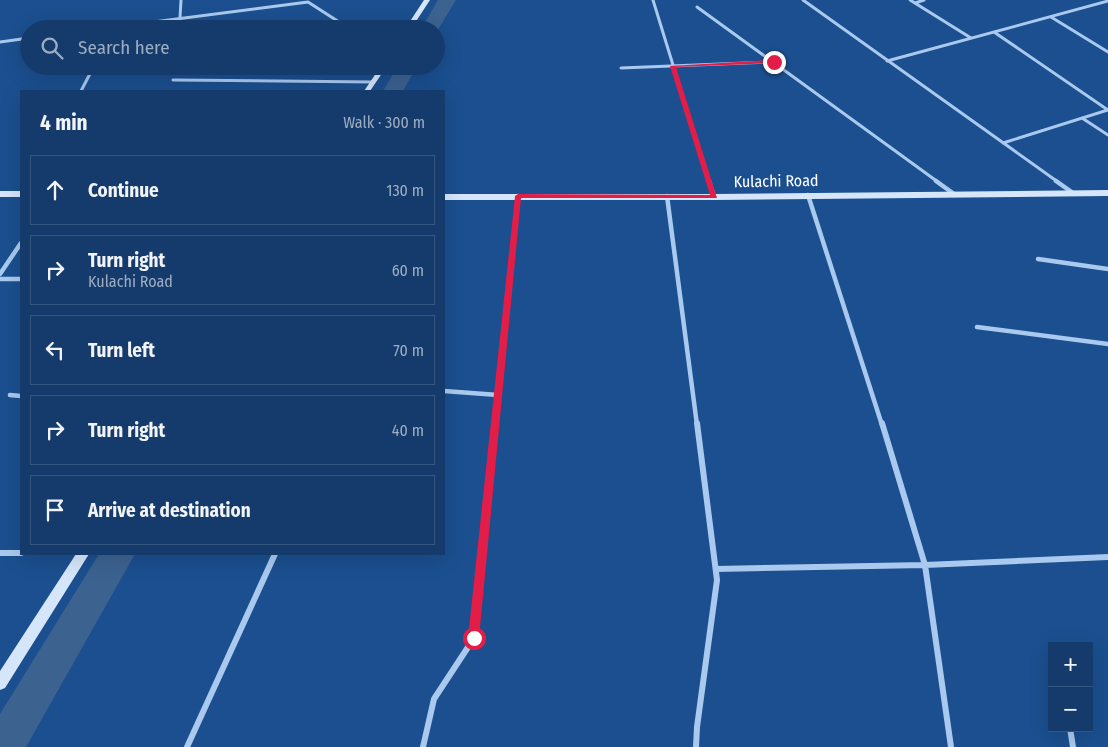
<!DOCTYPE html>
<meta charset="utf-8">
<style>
:root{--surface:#143b6b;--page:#1d4271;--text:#f1f3f6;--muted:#9dadc1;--line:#33557e}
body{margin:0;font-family:"Fira Sans Condensed",sans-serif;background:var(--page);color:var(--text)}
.controls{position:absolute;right:15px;bottom:15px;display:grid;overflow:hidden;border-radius:0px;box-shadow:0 5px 20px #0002}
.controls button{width:45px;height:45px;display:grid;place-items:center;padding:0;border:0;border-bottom:1px solid var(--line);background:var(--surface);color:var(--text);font:25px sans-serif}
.stop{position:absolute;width:15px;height:15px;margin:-11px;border:4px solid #e11d48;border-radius:50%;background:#fff}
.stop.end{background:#e11d48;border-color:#fff;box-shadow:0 1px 5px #0008}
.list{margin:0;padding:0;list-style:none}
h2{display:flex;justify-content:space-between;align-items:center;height:65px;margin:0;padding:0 20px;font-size:21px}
h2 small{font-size:16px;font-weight:400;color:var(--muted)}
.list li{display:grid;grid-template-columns:32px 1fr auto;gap:15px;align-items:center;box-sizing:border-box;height:70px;margin:0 10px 10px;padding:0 10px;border:1px solid var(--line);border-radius:0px}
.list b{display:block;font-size:19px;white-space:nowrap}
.list p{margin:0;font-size:16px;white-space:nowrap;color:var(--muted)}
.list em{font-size:16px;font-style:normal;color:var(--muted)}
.icon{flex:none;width:28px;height:28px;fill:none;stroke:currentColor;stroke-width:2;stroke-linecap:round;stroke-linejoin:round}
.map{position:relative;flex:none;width:1108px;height:747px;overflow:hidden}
.search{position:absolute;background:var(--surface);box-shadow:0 5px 20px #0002;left:20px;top:20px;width:425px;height:55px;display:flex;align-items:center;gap:12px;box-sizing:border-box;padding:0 18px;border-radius:28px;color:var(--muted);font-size:19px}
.panel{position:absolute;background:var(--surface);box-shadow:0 5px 20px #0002;left:20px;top:90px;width:425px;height:465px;border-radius:0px}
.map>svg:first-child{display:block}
</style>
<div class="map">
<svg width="1108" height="747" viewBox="0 0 1108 747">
<rect width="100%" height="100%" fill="#1b4f8f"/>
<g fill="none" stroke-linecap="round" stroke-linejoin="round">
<!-- canal -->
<path fill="#3c6290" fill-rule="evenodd" d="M438,0H456L436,33V29H421Z
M398,66H417L403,91H383Z
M99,554H135L26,747H0V714Z"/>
<!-- street-far2 -->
<path stroke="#a9c9ee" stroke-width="3" d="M653,0L709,182
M803,0L1058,182
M910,0L971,38
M915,3L924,0
M697,7L938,182
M1051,17L1108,52
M180,18L181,0
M99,29L308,2L350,29
M994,32L1108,110
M0,42L29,38
M887,61L1108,1
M621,68L773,62
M173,80L373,82
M81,91L94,66
M1082,118L1108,135
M1003,143L1108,110"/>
<!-- street-far1 -->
<path stroke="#a9c9ee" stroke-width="4.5" d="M709,181L714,197
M936,181L954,194
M1056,181L1073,193
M808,195L882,425
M667,196L697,425
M1038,259L1108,269
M0,274L21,243
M0,279H21
M977,327L1108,344
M444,391L498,395
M10,395L21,396
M495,425L518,196"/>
<!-- street -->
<path stroke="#a9c9ee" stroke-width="6" d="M882,423L925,565L951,747
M0,553H21
M716,569L925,565L1108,557
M1070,728L1073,747
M187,747L275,554
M423,747L434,699L474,638L495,423
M696,747L697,727L717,580L697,423"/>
<!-- secondary -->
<path fill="#d6e6fa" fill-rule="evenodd" d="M424,0H430L411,29H405Z
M381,66H387L370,91H364Z
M1108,190V196L714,200H444V194H714Z
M0,191H21V197H0Z
M76,554H89L5,688L0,690V671Z"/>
</g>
<!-- route -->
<path fill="#e11d48" d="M774,60L776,63L676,67L717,198H521L479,638L477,642L474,644L470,642L468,638L515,196L518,194L710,195L670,66Z"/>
<g text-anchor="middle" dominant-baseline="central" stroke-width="4" stroke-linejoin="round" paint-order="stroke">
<!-- street labels -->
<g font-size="16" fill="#fff" stroke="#1b4f8f">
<text transform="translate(776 181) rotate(-1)">Kulachi Road</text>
</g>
</g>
</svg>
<div class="controls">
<button>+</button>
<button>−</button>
</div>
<div class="stop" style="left:474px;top:638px"></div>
<div class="stop end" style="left:774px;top:62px"></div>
<div class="search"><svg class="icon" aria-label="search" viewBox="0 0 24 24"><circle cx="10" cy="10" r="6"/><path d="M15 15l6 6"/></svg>Search here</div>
<section class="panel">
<h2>4 min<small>Walk · 300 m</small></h2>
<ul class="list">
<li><svg class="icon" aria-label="ahead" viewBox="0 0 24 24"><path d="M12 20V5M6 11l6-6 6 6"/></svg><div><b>Continue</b></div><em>130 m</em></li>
<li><svg class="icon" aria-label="right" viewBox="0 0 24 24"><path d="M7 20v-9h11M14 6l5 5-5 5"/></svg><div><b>Turn right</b><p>Kulachi Road</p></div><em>60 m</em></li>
<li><svg class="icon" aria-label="left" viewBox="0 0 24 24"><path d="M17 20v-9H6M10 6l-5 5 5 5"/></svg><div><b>Turn left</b></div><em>70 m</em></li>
<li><svg class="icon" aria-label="right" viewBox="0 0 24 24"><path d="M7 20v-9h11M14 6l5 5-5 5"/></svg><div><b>Turn right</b></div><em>40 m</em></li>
<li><svg class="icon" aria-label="arrive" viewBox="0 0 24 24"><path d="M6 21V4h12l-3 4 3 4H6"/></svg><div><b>Arrive at destination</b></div></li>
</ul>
</section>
</div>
